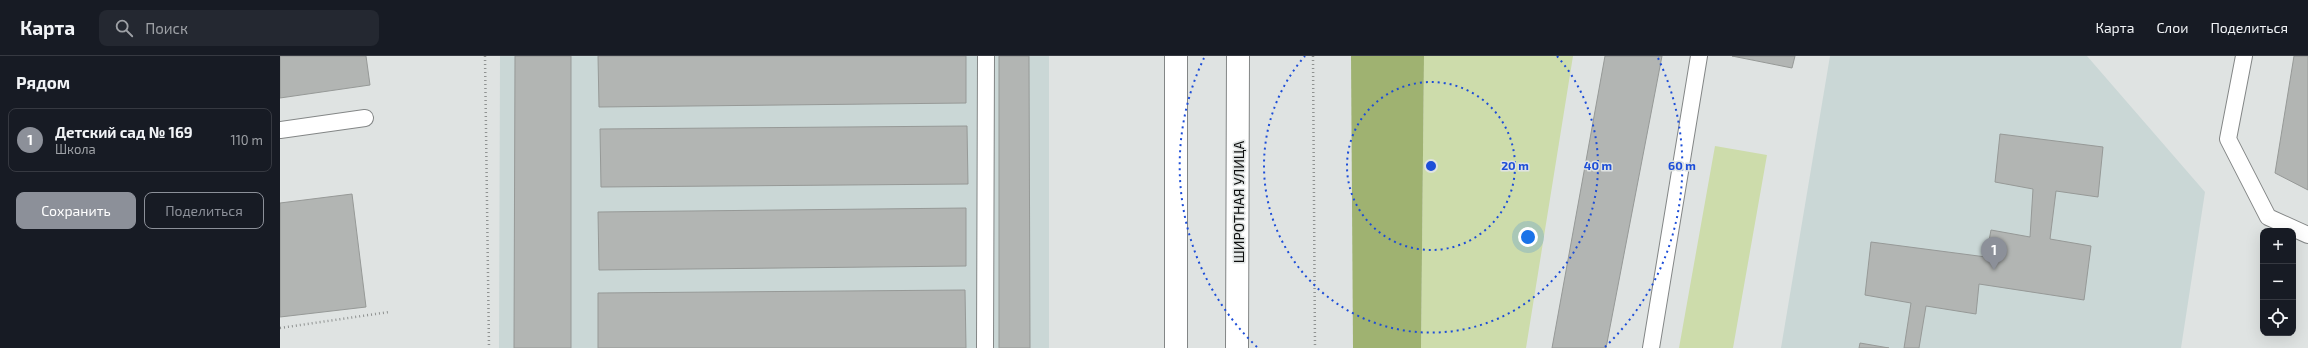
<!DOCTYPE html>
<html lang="ru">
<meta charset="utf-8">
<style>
:root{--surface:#171b24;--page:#242831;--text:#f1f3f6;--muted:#9ea1a6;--line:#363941;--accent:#8c9099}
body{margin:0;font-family:"Exo 2",sans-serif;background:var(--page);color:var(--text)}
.controls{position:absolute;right:12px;bottom:12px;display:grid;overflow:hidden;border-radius:8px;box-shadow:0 4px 16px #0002}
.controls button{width:36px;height:36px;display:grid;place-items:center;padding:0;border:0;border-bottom:1px solid var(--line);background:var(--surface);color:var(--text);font:20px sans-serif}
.you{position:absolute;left:1248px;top:181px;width:14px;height:14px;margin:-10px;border:3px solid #fff;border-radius:50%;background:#1a73e8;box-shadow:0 0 0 6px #1a73e833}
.badge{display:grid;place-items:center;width:26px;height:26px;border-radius:50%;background:var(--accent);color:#fff;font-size:13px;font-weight:700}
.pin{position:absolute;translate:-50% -33px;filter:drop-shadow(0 1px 2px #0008)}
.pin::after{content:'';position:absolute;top:21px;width:14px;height:12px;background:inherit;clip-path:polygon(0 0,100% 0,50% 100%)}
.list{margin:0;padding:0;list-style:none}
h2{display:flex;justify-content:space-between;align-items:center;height:52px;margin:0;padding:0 16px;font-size:17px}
h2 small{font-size:13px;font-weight:400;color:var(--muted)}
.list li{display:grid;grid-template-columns:26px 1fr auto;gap:12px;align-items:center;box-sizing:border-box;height:64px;margin:0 8px 8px;padding:0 8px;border:1px solid var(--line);border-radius:8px}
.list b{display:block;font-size:15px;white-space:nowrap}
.list p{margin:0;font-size:13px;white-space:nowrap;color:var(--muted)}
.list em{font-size:13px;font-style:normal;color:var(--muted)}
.actions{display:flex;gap:8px;padding:12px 16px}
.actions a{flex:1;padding:9px 0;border:1px solid var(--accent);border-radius:8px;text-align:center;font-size:14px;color:var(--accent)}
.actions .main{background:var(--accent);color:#fff}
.icon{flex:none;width:22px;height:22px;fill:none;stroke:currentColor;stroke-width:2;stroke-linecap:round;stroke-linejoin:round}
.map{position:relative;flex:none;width:2028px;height:292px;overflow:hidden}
header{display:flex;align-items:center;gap:24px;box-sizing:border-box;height:56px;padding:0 20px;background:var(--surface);border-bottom:1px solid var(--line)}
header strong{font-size:19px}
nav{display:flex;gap:22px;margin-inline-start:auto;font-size:14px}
.search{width:280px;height:36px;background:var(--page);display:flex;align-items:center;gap:10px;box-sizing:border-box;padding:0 14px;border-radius:8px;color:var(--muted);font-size:15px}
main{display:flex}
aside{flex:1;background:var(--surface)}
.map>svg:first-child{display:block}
</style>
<header>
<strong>Карта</strong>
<div class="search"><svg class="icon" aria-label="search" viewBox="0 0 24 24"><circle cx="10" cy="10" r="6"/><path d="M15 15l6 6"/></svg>Поиск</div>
<nav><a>Карта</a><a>Слои</a><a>Поделиться</a></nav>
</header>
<main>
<aside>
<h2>Рядом<small></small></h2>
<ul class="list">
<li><span class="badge">1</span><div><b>Детский сад № 169</b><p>Школа</p></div><em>110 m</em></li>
</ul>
<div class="actions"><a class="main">Сохранить</a><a>Поделиться</a></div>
</aside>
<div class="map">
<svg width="2028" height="292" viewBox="0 0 2028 292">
<rect width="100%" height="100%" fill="#dfe3e2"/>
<!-- built -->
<path fill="#cad7d6" d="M220,0H769V292H219Z
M1550,0H1807L1925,136L1901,292H1501Z"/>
<!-- green -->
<path fill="#cddcab" d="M1144,0H1293L1246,292H1141Z
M1435,90L1487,99L1453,292H1399Z"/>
<!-- forest -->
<path fill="#9fb271" d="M1071,0H1144L1141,292H1073Z"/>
<!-- building -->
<path fill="#b2b5b3" stroke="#969997" d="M0,0H86L90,29L0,42Z
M235,0H291V292H234Z
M318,0H686V47L319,51Z
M719,0H749L750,292H719Z
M1325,0H1382L1326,292H1272Z
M1452,0H1515L1512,12Z
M2014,0H2028V134L1995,117Z
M687,70L688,128L321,131L320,73Z
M1720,78L1823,91L1818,141L1776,135L1770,183L1811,190L1804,244L1699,228L1696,258L1646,250L1639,292H1624L1631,247L1585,239L1591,186L1706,201L1711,174L1750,181L1753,133L1715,126Z
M72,138L86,251L0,261V147Z
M686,152V210L319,214L318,156Z
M685,234L686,292H318V237Z
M1580,287L1609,292H1579Z"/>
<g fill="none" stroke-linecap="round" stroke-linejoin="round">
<defs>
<path id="service" d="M1964,0L1948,83L1988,161L2028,179
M0,74L85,62
M705,292L706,0
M1371,292L1419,0"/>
<path id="secondary" d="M896,0V292
M957,292L958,0"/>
</defs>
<!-- service casing -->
<use href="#service" stroke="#838686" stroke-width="18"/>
<!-- secondary casing -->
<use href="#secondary" stroke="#838686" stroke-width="24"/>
<!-- path -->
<path stroke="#8f9291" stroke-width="2.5" stroke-dasharray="1 3" stroke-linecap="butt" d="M205,0L209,292
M1033,0L1035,292
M0,272L109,256"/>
<!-- service -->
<use href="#service" stroke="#fff" stroke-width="16"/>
<!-- secondary -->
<use href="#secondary" stroke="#fff" stroke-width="22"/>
</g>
<!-- distance rings -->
<g fill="none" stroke="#1d4ed8" stroke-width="2" stroke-dasharray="2 4">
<circle cx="1151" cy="110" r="84"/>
<path d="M1277 0A167 167 0 1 1 1025 0"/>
<path d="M977 291A251 251 0 0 1 924 2M1378 2A251 251 0 0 1 1325 291"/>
</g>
<g text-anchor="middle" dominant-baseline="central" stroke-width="3" stroke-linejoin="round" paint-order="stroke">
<!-- street labels -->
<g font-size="14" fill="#0d0e0e" stroke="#dfe3e2">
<text transform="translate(958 146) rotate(-90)">ШИРОТНАЯ УЛИЦА</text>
</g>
</g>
<circle cx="1151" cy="110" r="6" fill="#1d4ed8" stroke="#dfe3e2" stroke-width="2"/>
<g font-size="12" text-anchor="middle" font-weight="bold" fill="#1d4ed8" stroke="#dfe3e2" stroke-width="3" stroke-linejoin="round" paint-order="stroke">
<text x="1235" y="114">20 m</text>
<text x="1318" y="114">40 m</text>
<text x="1402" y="114">60 m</text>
</g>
</svg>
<div class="controls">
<button>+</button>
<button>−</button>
<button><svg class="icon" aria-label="locate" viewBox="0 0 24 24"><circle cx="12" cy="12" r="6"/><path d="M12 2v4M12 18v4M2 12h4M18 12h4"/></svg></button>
</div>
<div class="you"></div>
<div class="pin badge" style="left:1714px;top:214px">1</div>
</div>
</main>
